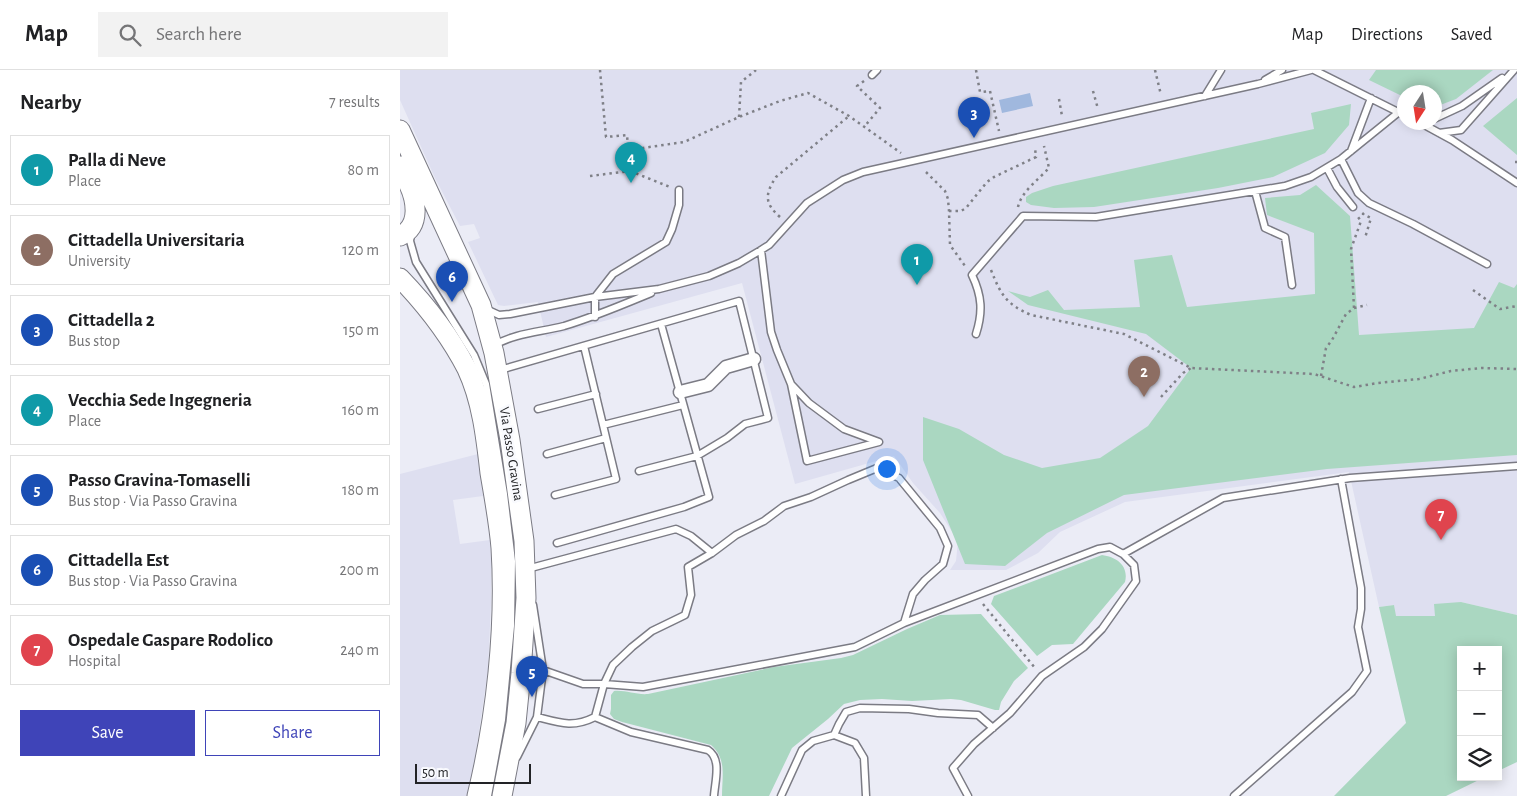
<!DOCTYPE html>
<meta charset="utf-8">
<style>
:root{--surface:#fff;--page:#f2f2f2;--text:#202124;--muted:#757577;--line:#e0e0e0;--accent:#3f44b8}
body{margin:0;font-family:"Alegreya Sans",sans-serif;background:var(--page);color:var(--text)}
.controls{position:absolute;right:15px;bottom:15px;display:grid;overflow:hidden;border-radius:0px;box-shadow:0 2px 12px #0003}
.controls button{width:45px;height:45px;display:grid;place-items:center;padding:0;border:0;border-bottom:1px solid var(--line);background:var(--surface);color:var(--text);font:25px sans-serif}
.compass{position:absolute;left:997px;top:15px;width:45px;height:45px;border-radius:50%;background:var(--surface);box-shadow:0 2px 12px #0003;rotate:192deg}
.scale{position:absolute;left:15px;bottom:12px;width:116px;box-sizing:border-box;padding-left:5px;border:2px solid #222326;border-top:0;font-size:14px;line-height:18px;white-space:nowrap;color:#222326;-webkit-text-stroke:4px #f9fafe;paint-order:stroke}
.you{position:absolute;left:486px;top:398px;width:18px;height:18px;margin:-12px;border:4px solid #fff;border-radius:50%;background:#1a73e8;box-shadow:0 0 0 8px #1a73e833}
.badge{display:grid;place-items:center;width:32px;height:32px;border-radius:50%;background:var(--accent);color:#fff;font-size:16px;font-weight:700}
.pin{position:absolute;translate:-50% -41px;filter:drop-shadow(0 1px 2px #0008)}
.pin::after{content:'';position:absolute;top:26px;width:18px;height:15px;background:inherit;clip-path:polygon(0 0,100% 0,50% 100%)}
.list{margin:0;padding:0;list-style:none}
h2{display:flex;justify-content:space-between;align-items:center;height:65px;margin:0;padding:0 20px;font-size:21px}
h2 small{font-size:16px;font-weight:400;color:var(--muted)}
.list li{display:grid;grid-template-columns:32px 1fr auto;gap:15px;align-items:center;box-sizing:border-box;height:70px;margin:0 10px 10px;padding:0 10px;border:1px solid var(--line);border-radius:0px}
.list b{display:block;font-size:19px;white-space:nowrap}
.list p{margin:0;font-size:16px;white-space:nowrap;color:var(--muted)}
.list em{font-size:16px;font-style:normal;color:var(--muted)}
.actions{display:flex;gap:10px;padding:15px 20px}
.actions a{flex:1;padding:11px 0;border:1px solid var(--accent);border-radius:0px;text-align:center;font-size:18px;color:var(--accent)}
.actions .main{background:var(--accent);color:#fff}
.icon{flex:none;width:28px;height:28px;fill:none;stroke:currentColor;stroke-width:2;stroke-linecap:round;stroke-linejoin:round}
.map{position:relative;flex:none;width:1117px;height:726px;overflow:hidden}
header{display:flex;align-items:center;gap:30px;box-sizing:border-box;height:70px;padding:0 25px;background:var(--surface);border-bottom:1px solid var(--line)}
header strong{font-size:24px}
nav{display:flex;gap:28px;margin-inline-start:auto;font-size:18px}
.search{width:350px;height:45px;background:var(--page);display:flex;align-items:center;gap:12px;box-sizing:border-box;padding:0 18px;border-radius:0px;color:var(--muted);font-size:19px}
main{display:flex}
aside{flex:1;background:var(--surface)}
.map>svg:first-child{display:block}
</style>
<header>
<strong>Map</strong>
<div class="search"><svg class="icon" aria-label="search" viewBox="0 0 24 24"><circle cx="10" cy="10" r="6"/><path d="M15 15l6 6"/></svg>Search here</div>
<nav><a>Map</a><a>Directions</a><a>Saved</a></nav>
</header>
<main>
<aside>
<h2>Nearby<small>7 results</small></h2>
<ul class="list">
<li><span class="badge" style="background:#0f9aa8">1</span><div><b>Palla di Neve</b><p>Place</p></div><em>80 m</em></li>
<li><span class="badge" style="background:#8d6e63">2</span><div><b>Cittadella Universitaria</b><p>University</p></div><em>120 m</em></li>
<li><span class="badge" style="background:#1a4fb4">3</span><div><b>Cittadella 2</b><p>Bus stop</p></div><em>150 m</em></li>
<li><span class="badge" style="background:#0f9aa8">4</span><div><b>Vecchia Sede Ingegneria</b><p>Place</p></div><em>160 m</em></li>
<li><span class="badge" style="background:#1a4fb4">5</span><div><b>Passo Gravina-Tomaselli</b><p>Bus stop · Via Passo Gravina</p></div><em>180 m</em></li>
<li><span class="badge" style="background:#1a4fb4">6</span><div><b>Cittadella Est</b><p>Bus stop · Via Passo Gravina</p></div><em>200 m</em></li>
<li><span class="badge" style="background:#e0444e">7</span><div><b>Ospedale Gaspare Rodolico</b><p>Hospital</p></div><em>240 m</em></li>
</ul>
<div class="actions"><a class="main">Save</a><a>Share</a></div>
</aside>
<div class="map">
<svg width="1117" height="726" viewBox="0 0 1117 726">
<rect width="100%" height="100%" fill="#ebecf6"/>
<!-- built -->
<path fill="#dedff0" fill-rule="evenodd" d="M0,0H1117V545L1061,532L1035,546H995L994,535L979,537L949,402L725,432L660,462L638,483L606,500H550L556,491L558,471L540,443L513,413L494,386L395,414L342,213L146,267L138,232L104,236L98,235L68,172L80,168L74,154L60,156L35,108L0,30ZM1004,22H1034V52H1004Z
M78,384L83,426L53,430L60,474L90,470L91,490V533L88,600L75,689L67,726H0V404Z"/>
<!-- green -->
<path fill="#aad7c1" d="M976,0H1093L1056,29L1035,37L1034,22H1004V27L969,10Z
M1117,28V85L1083,56Z
M951,34L949,55L925,83L873,107L818,118L694,137L654,138L631,135L626,132V127L632,123L653,116L914,59L911,43Z
M916,115L950,146L959,265L1074,258L1099,212L1114,218L1117,214V385L927,399L724,425L647,463L605,496L565,494L523,390V347L559,359L604,385L642,398L700,388L748,356L791,298L746,264L628,235L608,221L630,227L648,220L664,240L740,237L734,190L772,185L787,237L915,224L914,163L867,145L865,128L900,125Z
M702,485C717,487 729,496 725,512L673,574L652,575L637,586L591,534L594,526Z
M1061,532L1117,545V692L1098,701V580H1061V707H1085L1046,726H934L1006,653L979,537L994,535L996,546H1035L1034,534Z
M581,544L628,598L614,611L601,632L599,640H595L561,630L551,629L512,631L482,629L460,630L444,634L428,649L392,678L369,726H322C322,706 327,689 311,675L222,652L214,649L210,644L211,639V625L214,621C226,620 236,625 248,624L374,597L441,588L453,585L507,559L540,545Z"/>
<!-- water -->
<path fill="#a0b8de" d="M630,23L633,36L602,43L599,30Z"/>
<g fill="none" stroke-linecap="round" stroke-linejoin="round">
<defs>
<path id="service" d="M914,0L1004,45
M472,5L477,0
M865,10L882,0
M805,26L821,0
M1034,49L1062,36L1102,8
M1019,52L1052,70L1117,113
M1039,63L1061,60L1114,0
M951,81L971,28
M941,89L958,123L969,133L1013,154L1087,194
M927,98L937,117L953,137
M855,121L865,158L885,167L892,215
M11,164L10,171L16,192L74,285L86,314L104,424L112,491L111,556L102,650L88,726
M361,180L371,262L377,280L391,314L409,333L444,359L479,372L407,391L391,314
M86,239L99,245L110,244L195,227L259,219L309,206L339,193L361,180L369,175L407,133L443,110L463,102L858,14L911,0
M195,247V227L213,204L266,172L272,159L279,135V120
M576,264C583,242 582,226 572,205L623,146L696,147L885,116L911,107L941,89L999,42
M93,276C114,263 141,262 164,256C194,247 222,235 251,223
M100,300L339,231L368,348L345,354L327,368L297,386L239,401
M138,339L196,324
M203,355L283,335
M147,384L206,368
M155,425L216,409L184,276
M157,473L284,437L309,427L261,254
M723,484L823,428L950,408L1117,396
M127,499L276,459L291,466L312,483
M133,535L143,600L183,614H204L213,595L232,577L252,561L285,545L291,525L288,497L312,483L336,465L364,451L384,436L411,427L448,410L477,398L499,408L540,458L548,476L543,494L525,510L513,524L504,553
M137,647C160,653 173,658 195,647
M434,665L439,654L446,642L460,638L509,639L538,643L578,645L593,658
M117,687L137,647L143,600
M314,726C315,711 322,689 308,680L231,662L195,647L204,614L243,617L455,577L504,553L698,479L710,477L723,484L734,495L736,511L702,559L684,577L642,606L610,643L574,674L553,698L568,726
M381,726L402,680L413,671L434,665L455,673L464,688L466,726
M834,726L952,622L967,601L958,557L961,539V518L941,409"/>
<path id="minor" d="M280,322L308,315L326,297L354,289"/>
<path id="primary" d="M0,60L81,235L94,283L110,370L124,471L126,528L121,603L116,653L102,726
M0,96L20,123
M0,166C22,156 16,128 7,111
M0,208C26,235 50,266 67,299C82,331 86,368 90,403C94,427 99,453 101,478C106,558 96,648 77,726"/>
</defs>
<!-- service casing -->
<use href="#service" stroke="#7b7b84" stroke-width="9"/>
<!-- minor casing -->
<use href="#minor" stroke="#7b7b84" stroke-width="15"/>
<!-- primary casing -->
<use href="#primary" stroke="#7b7b84" stroke-width="21"/>
<!-- path -->
<path stroke="#7f8087" stroke-width="2.5" stroke-dasharray="2.5 4" stroke-linecap="butt" d="M576,0L580,22L590,21L599,61
M755,0L761,25
M464,11L457,16L480,38L464,57
M693,21L698,39
M659,29L662,46
M339,47L341,12L356,0
M229,80L284,72L339,47L380,31L408,23L449,46L501,83
M1115,92H1117
M230,101L270,117
M526,102L545,121L548,129L549,141L550,175L565,196
M190,106L230,101L227,65L206,67L200,0
M618,137C621,122 639,109 649,98L644,76
M549,141H561L566,138L587,112L594,107L636,87L635,78
M964,143L963,144L971,148L965,168
M380,147C364,133 365,124 376,107L449,46
M591,200C601,225 606,234 631,245L724,264L791,298L914,304L954,317L978,313L1019,309L1051,301L1082,298L1117,299
M1073,220L1100,239L1117,236
M954,238L967,235
M921,306L926,278L932,270L946,244L954,238L951,179L961,151L958,147
M761,327L783,303L791,298
M583,534L635,598"/>
<!-- service -->
<use href="#service" stroke="#fff" stroke-width="6"/>
<!-- minor -->
<use href="#minor" stroke="#fff" stroke-width="12"/>
<!-- primary -->
<use href="#primary" stroke="#fff" stroke-width="19"/>
</g>
<g text-anchor="middle" dominant-baseline="central" stroke-width="5" stroke-linejoin="round" paint-order="stroke">
<!-- street labels -->
<g font-size="14" fill="#222326" stroke="#f9fafe">
<text transform="translate(111 384) rotate(81)">Via Passo Gravina</text>
</g>
</g>
</svg>
<div class="controls">
<button>+</button>
<button>−</button>
<button><svg class="icon" aria-label="layers" viewBox="0 0 24 24"><path d="M12 4l9 5-9 5-9-5zM3 14l9 5 9-5"/></svg></button>
</div>
<svg class="compass" viewBox="-18 -18 36 36"><path d="M0-13l5 13h-10z" fill="#e53935"/><path d="M0 13l5-13h-10z" fill="#757577"/></svg>
<div class="scale">50 m</div>
<div class="you"></div>
<div class="pin badge" style="left:517px;top:215px;background:#0f9aa8">1</div>
<div class="pin badge" style="left:744px;top:327px;background:#8d6e63">2</div>
<div class="pin badge" style="left:574px;top:68px;background:#1a4fb4">3</div>
<div class="pin badge" style="left:231px;top:113px;background:#0f9aa8">4</div>
<div class="pin badge" style="left:132px;top:627px;background:#1a4fb4">5</div>
<div class="pin badge" style="left:52px;top:232px;background:#1a4fb4">6</div>
<div class="pin badge" style="left:1041px;top:470px;background:#e0444e">7</div>
</div>
</main>
